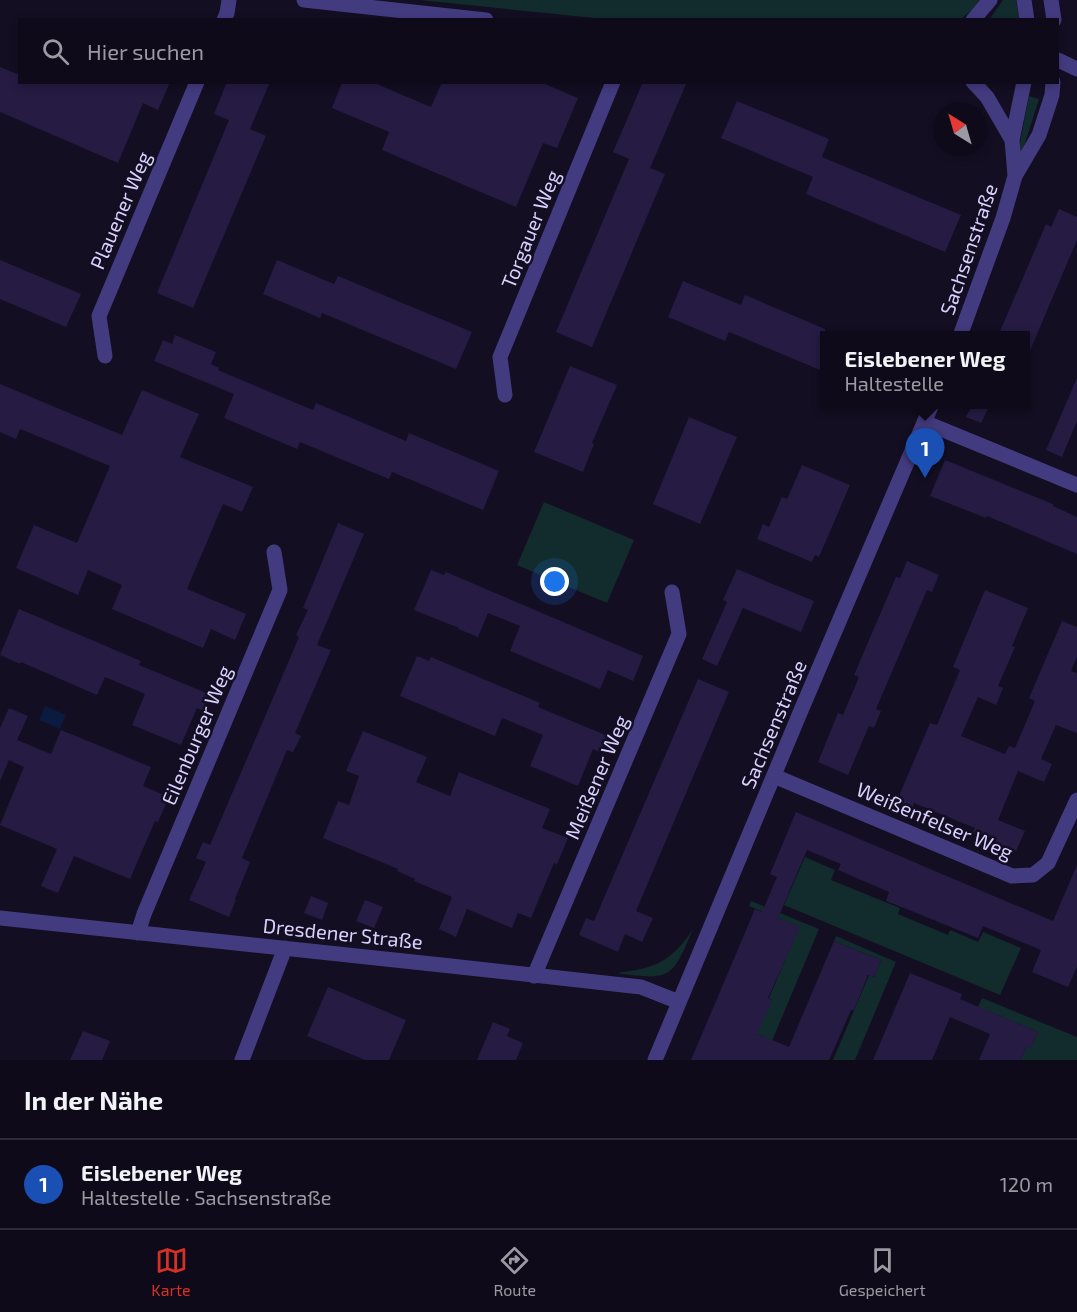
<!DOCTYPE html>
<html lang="de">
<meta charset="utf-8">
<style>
:root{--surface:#0e0a1a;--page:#1c1827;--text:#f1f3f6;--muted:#9b9aa2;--line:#2e2b39;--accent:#d93025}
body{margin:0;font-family:"Exo 2",sans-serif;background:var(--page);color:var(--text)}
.compass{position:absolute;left:933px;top:102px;width:54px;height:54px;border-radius:50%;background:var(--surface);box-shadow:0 3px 9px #0003;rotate:323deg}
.you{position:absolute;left:555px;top:582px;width:21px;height:21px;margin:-15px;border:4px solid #fff;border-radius:50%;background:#1a73e8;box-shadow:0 0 0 9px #1a73e833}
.badge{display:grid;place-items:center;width:39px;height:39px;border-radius:50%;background:var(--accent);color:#fff;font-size:20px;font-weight:700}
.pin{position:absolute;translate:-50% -50px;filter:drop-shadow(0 2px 3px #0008)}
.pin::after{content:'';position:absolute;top:32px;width:21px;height:18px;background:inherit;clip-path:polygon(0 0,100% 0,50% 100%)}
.popup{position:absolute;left:820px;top:331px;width:210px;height:78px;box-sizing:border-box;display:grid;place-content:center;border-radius:0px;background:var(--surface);filter:drop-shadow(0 2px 4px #0005);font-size:20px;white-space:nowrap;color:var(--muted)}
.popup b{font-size:22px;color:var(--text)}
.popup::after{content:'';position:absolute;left:50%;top:100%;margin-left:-12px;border:12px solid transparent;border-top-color:var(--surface)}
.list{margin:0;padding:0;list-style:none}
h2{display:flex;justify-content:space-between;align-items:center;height:78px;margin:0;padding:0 24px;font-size:26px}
h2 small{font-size:20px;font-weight:400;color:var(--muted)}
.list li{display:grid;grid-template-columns:39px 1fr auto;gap:18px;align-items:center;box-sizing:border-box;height:90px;padding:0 24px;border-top:2px solid var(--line)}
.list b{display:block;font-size:22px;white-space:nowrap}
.list p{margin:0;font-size:20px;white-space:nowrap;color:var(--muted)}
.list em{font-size:20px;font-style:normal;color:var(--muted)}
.icon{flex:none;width:33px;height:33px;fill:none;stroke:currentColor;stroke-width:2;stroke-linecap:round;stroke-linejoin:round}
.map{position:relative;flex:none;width:1077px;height:1060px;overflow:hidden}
.search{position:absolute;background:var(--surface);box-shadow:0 3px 9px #0003;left:18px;right:18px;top:18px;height:66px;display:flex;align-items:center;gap:15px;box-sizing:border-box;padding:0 21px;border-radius:0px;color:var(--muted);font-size:22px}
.sheet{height:168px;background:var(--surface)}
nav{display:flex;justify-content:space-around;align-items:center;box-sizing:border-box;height:84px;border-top:2px solid var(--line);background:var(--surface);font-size:16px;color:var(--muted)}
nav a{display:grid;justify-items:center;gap:3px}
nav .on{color:var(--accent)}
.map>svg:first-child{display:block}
</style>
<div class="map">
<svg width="1077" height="1060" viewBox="0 0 1077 1060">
<rect width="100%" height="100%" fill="#130e22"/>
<!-- green -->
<path fill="#122b2c" d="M419,0H981L978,5L960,20H614Z
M1003,0H1016L1019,19L989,20Z
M1029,96L1039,99L1020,159L1017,158Z
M544,502L634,540L607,603L517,565Z
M805,857L835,870L831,880L900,908L898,914L948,935L950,930L978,942L983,932L1021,948L1000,995L784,905Z
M751,901L819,929L764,1060H734L765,1037L754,1033L772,1000L769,998L799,927L749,906Z
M693,929C672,978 672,981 617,973C656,968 671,962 693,929Z
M836,936L896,962L855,1060H833L869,975L874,977L881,960L834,941Z
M982,998L1077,1037V1060H1020L1027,1046L1031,1047L1038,1032L978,1007Z"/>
<!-- water -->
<path fill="#0b1a3f" d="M45,706L66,715L60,729L39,720Z"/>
<!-- building -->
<path fill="#261b43" d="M0,67L20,75V82H170L158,110L143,103L118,163L0,112Z
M227,82H270L250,129L266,136L193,308L157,293L229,120L214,114Z
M342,82H372L431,107L442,82H540L578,98L557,148L543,143L516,207L382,150L389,132L332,108Z
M643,82H687L650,168L665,174L592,347L556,332L629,159L613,152Z
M737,101L829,139L822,157L961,215L945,252L806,194L813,177L721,138Z
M1059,209L1077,217V240L1026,360V336H998L1046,224L1051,227Z
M0,260L81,294L66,327L0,299Z
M277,260L334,284L338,276L472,332L456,369L322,313L320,318L263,294Z
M683,281L741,305L745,295L825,329V372L729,332L725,341L668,317Z
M175,335L216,352L211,364L219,368L218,370L258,387L313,410L316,403L406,441L409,433L499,471L483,510L392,472L389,479L300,442L297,449L224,418L234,394L154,361L163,340L172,344Z
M570,366L617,385L592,443L594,444L583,472L534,452Z
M1077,378V421L1062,457L1046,450Z
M0,384L122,435L142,390L199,414L180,457L253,487L242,512L223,504L187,589L246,614L235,640L211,629L203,648L112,609L122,585L88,570L78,595L16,568L34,525L77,543L110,466L20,429L16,439L0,432Z
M972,405H990L981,423L966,417Z
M689,417L737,437L700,524L653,504Z
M945,460L1053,504V506L1077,517V554L987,516L986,518L930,496Z
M802,465L850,485L819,557L815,555L812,562L757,539L763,524L769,527L782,497L787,499Z
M338,523L364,534L317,645L331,650L295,733L301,736L293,752L287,750L242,858L250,862L235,899L236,900L229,917L189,900L206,862L196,858L203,842L210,845L299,637L296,635L308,610L303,608Z
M907,561L939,575L932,592L927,590L876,709L881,711L874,728L869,726L848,775L818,762L838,713L843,715L859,677L854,675L896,577L900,578Z
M737,569L814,601L801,632L743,608L717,666L702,659L727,602L723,600Z
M431,570L444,575L446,572L643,656L633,681L608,670L600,689L510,651L520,626L488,613L478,637L458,629L459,628L414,610Z
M985,590L1028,608L1012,646L1015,647L998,686L1003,688L996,705L978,697L961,736L1005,754L1009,746L1015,748L1035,701L1029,698L1062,621L1077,627V657L1071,671L1077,673V733L1056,725L1041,759L1052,764L1044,782L1018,771L998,820L1025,831L1016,851L972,833L975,828L914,803L912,809L896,803L930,723L937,725L960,670L953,667Z
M19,609L141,661L139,665L211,695L204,711L197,708L181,745L132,725L145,694L105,677L97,695L21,662L20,664L0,655Z
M417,656L429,661L431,657L540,703L538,707L608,736L601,753L593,749L578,786L530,766L543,735L502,718L495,736L400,696Z
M698,679L729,692L636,911L653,918L642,942L625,934L618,952L579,935L586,918L594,921Z
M9,708L28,716L17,740L51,754L61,730L151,767L143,786L169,797L158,822L155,821L130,879L74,856L58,893L41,886L57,849L0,825L24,767L9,760L0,781V728Z
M363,731L427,757L416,782L450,796L459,772L550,809L542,828L568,838L557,864L554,863L531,918L518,913L512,928L467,909L456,937L439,929L452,897L414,881L415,879L397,871L398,869L323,838L338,801L349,805L359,776L346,771Z
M796,812L1053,921L1077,865V967L1068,987L1032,972L1041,950L983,926L978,938L904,908L886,901L889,892L838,870L841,864L807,850L778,918L800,927L768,998L772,1000L757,1034L789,1047L834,941L881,960L874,977L868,975L854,1010H851L829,1060H691L755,909L762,912L777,877L770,874Z
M311,896L328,903L322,920L304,913Z
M365,900L383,907L374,928L356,921Z
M910,973L962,994L960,999L1038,1032L1031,1048L1027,1046L1020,1060H979L990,1034L950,1017L932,1060H873Z
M328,987L406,1020L389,1060H365L307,1036Z
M493,1022L510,1029L507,1036L523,1043L516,1060H477Z
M83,1031L110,1041L102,1060H70Z"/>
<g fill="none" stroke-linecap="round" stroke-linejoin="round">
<!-- minor -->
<path stroke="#433b80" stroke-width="15" d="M304,0L486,20
M1024,0L1027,20
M1051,0L1054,20
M224,20L227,13L229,0
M973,20L990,0
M1058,60L1077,69
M973,82L987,97L1012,140
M1015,176L1012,140L1024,82
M960,336L1003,218L1015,176L1039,135L1052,95L1053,82
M105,356L99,316L197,82
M505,395L500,357L613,82
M924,422L1077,485
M774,776L1012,876L1033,875L1048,863L1077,800
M0,918L451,966L641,987L679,1002
M138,933L144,914L280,590L274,552
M534,976L679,634L672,592
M242,1060L285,948
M655,1060L802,708L932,404"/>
</g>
<g text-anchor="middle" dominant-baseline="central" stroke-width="5" stroke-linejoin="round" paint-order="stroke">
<!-- street labels -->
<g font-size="20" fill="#d9d1fe" stroke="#130e22">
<text transform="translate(120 210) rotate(-67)">Plauener Weg</text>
<text transform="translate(530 229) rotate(-68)">Torgauer Weg</text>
<text transform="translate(968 249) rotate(-71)">Sachsenstraße</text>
<text transform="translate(773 724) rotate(-67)">Sachsenstraße</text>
<text transform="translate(196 735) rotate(-67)">Eilenburger Weg</text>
<text transform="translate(596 777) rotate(-67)">Meißener Weg</text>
<text transform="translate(935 820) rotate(23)">Weißenfelser Weg</text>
<text transform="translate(343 933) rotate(6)">Dresdener Straße</text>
</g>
</g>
</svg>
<svg class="compass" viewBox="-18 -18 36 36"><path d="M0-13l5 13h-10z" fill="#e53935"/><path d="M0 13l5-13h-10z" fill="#9b9aa2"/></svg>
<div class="you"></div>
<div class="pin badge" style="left:925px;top:478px;background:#1a4fb4">1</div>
<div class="popup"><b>Eislebener Weg</b>Haltestelle</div>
<div class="search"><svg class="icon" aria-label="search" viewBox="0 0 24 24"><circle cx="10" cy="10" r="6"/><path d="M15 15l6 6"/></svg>Hier suchen</div>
</div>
<section class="sheet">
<h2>In der Nähe<small></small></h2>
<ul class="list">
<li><span class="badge" style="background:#1a4fb4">1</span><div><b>Eislebener Weg</b><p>Haltestelle · Sachsenstraße</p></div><em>120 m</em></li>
</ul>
</section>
<nav>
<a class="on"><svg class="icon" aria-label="map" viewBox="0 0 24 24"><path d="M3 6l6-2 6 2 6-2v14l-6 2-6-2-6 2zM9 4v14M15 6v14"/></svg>Karte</a>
<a><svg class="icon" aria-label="directions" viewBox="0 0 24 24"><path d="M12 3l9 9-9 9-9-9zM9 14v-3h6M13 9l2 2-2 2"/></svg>Route</a>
<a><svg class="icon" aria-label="saved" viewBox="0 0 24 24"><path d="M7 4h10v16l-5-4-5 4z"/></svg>Gespeichert</a>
</nav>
